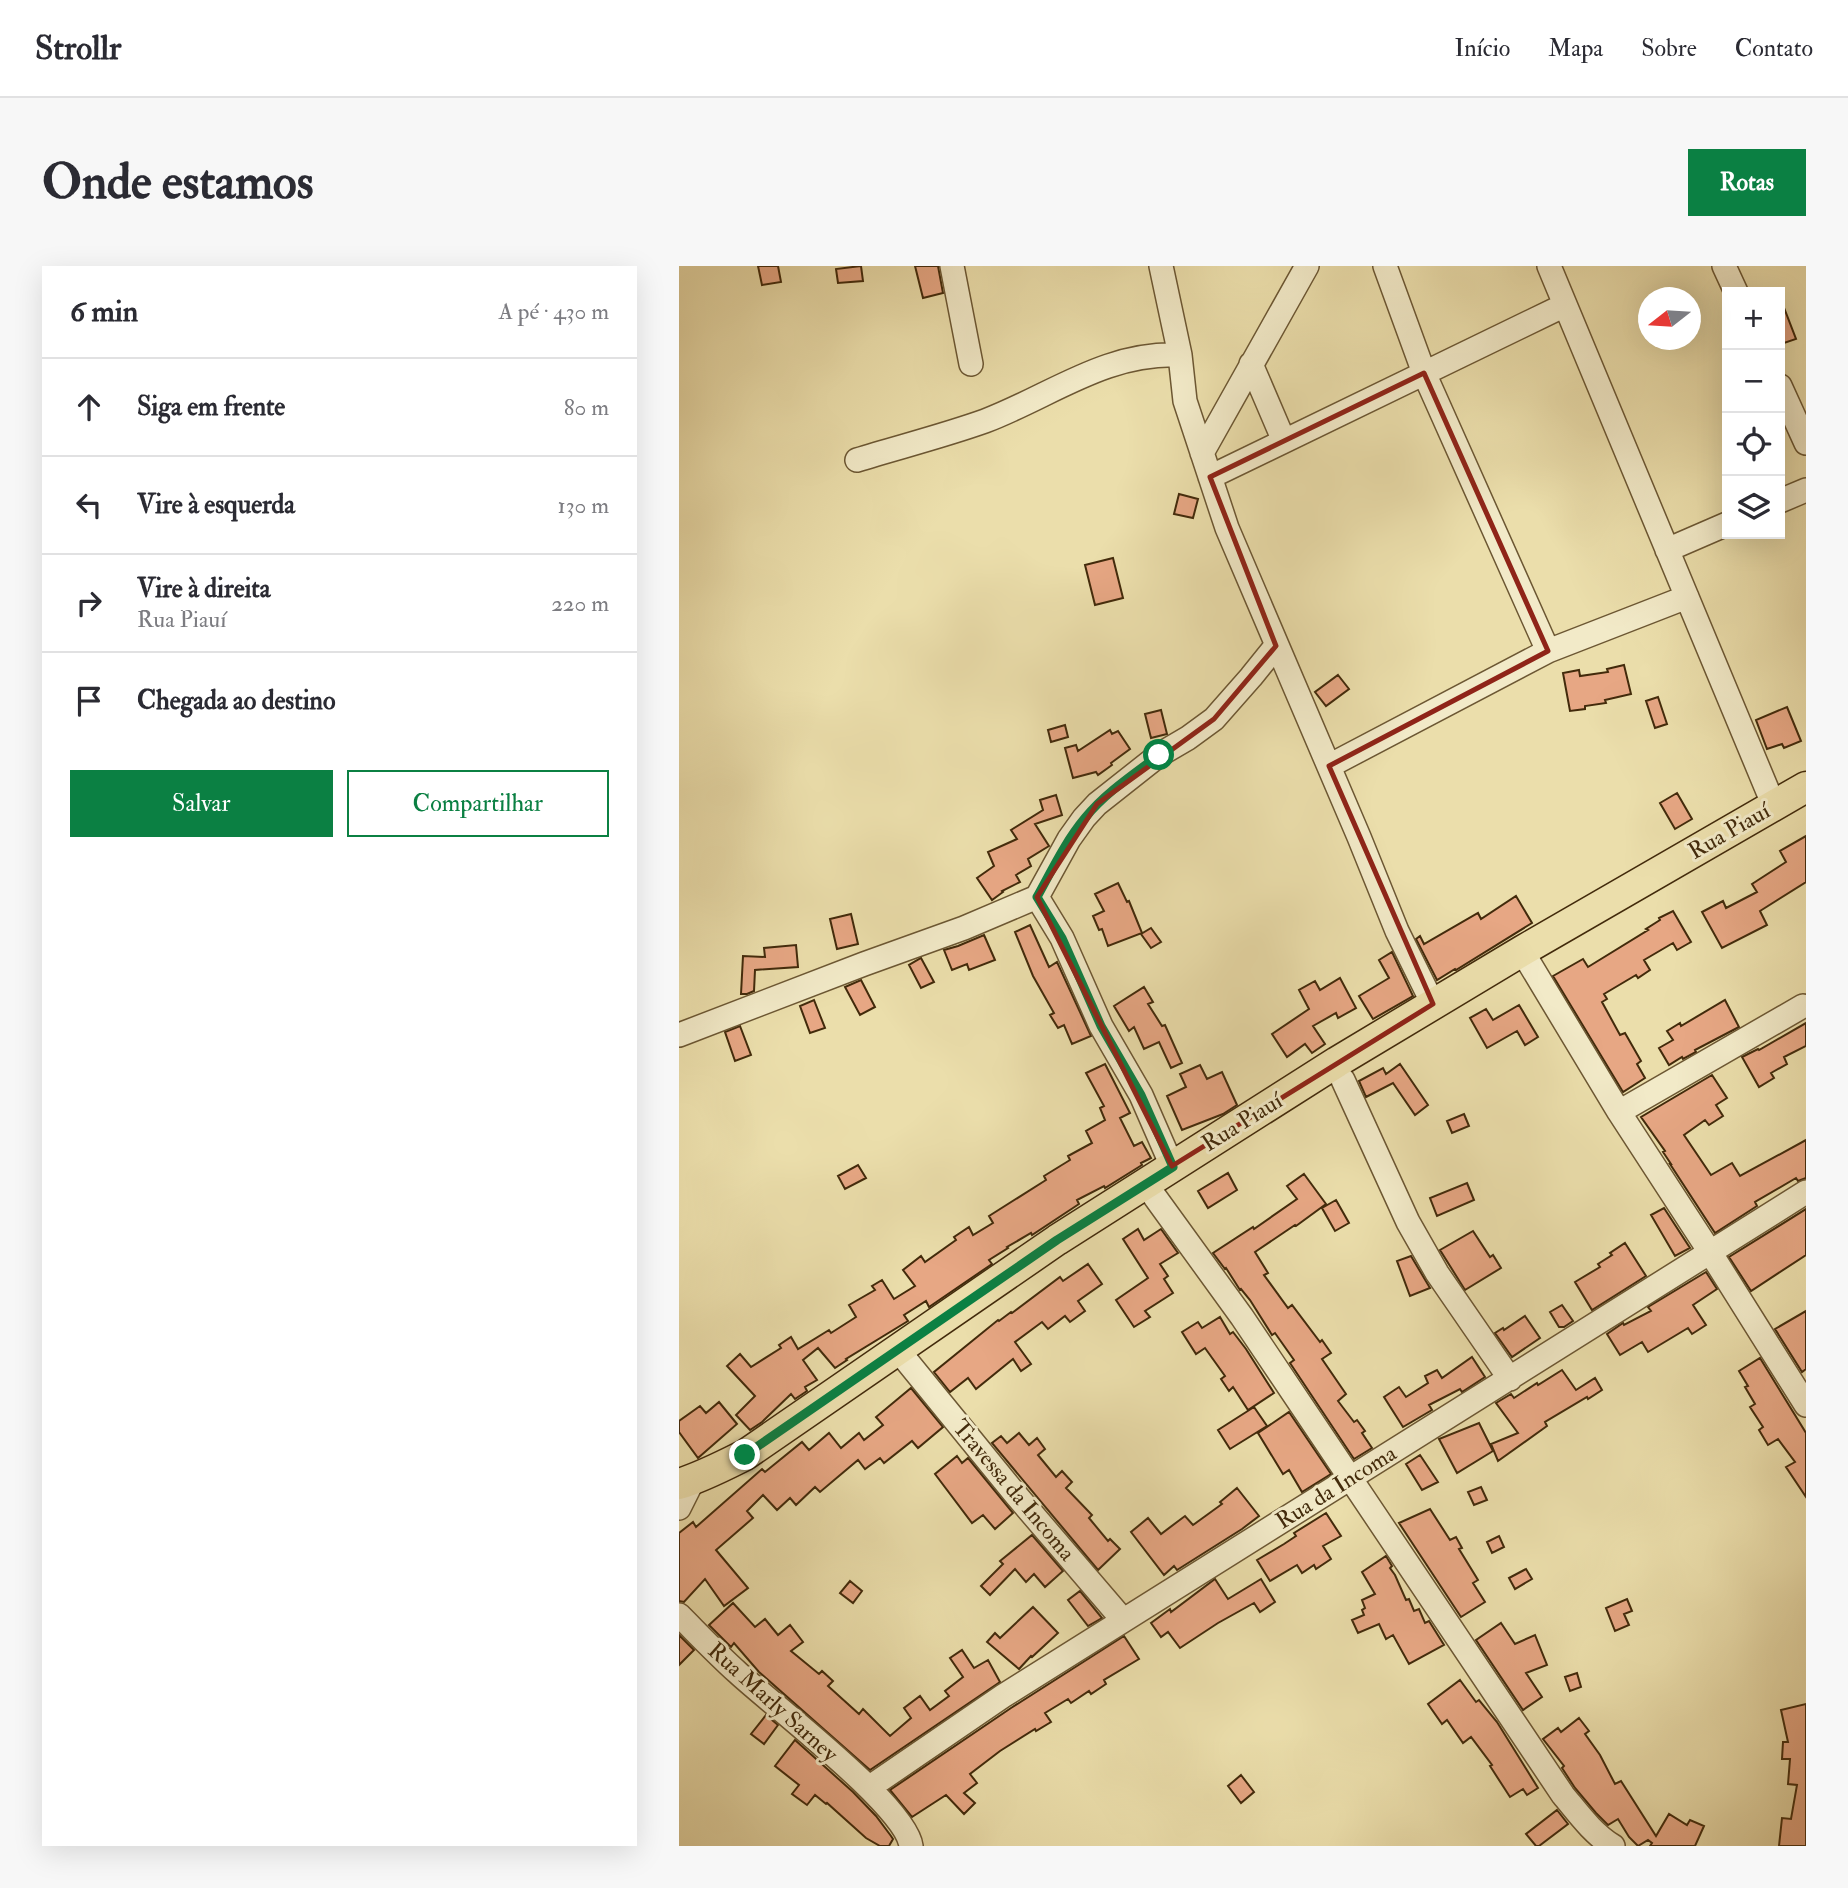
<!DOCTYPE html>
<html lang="pt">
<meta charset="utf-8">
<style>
:root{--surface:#fff;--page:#f7f7f7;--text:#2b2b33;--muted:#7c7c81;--line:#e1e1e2;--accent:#0b8043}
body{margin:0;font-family:"IM FELL Double Pica",serif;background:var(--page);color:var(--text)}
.controls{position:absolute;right:21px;top:21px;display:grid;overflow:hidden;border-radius:0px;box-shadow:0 7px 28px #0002}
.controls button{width:63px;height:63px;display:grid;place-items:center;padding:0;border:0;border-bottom:2px solid var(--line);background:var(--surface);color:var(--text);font:35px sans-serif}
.compass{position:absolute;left:959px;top:21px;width:63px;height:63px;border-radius:50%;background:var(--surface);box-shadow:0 7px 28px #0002;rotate:253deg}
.stop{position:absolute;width:21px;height:21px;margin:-16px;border:5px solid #0b8043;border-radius:50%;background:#fff}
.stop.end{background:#0b8043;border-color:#fff;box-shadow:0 2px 7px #0008}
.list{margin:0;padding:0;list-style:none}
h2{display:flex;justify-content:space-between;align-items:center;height:91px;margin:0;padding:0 28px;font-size:30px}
h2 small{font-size:23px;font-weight:400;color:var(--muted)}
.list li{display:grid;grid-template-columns:46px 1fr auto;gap:21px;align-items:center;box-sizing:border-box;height:98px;padding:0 28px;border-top:2px solid var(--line)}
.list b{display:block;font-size:26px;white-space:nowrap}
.list p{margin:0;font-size:23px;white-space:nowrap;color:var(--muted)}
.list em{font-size:23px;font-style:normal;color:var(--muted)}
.actions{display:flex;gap:14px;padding:21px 28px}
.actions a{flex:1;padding:16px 0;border:2px solid var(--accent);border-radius:0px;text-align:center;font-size:24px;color:var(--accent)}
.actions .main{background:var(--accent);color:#fff}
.icon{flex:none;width:38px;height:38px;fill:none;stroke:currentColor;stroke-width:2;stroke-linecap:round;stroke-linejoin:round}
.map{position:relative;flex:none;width:1127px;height:1580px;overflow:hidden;border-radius:0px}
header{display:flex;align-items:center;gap:42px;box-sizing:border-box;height:98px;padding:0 35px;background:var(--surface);border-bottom:2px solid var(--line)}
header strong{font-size:33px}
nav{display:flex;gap:38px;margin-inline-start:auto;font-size:24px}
.intro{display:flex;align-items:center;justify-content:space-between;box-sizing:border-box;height:168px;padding:0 42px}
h1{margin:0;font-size:49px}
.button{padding:18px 32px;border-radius:0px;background:var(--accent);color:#fff;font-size:24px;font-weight:700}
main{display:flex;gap:42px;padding:0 42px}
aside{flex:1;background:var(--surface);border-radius:0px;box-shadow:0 7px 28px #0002}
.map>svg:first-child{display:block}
</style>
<header>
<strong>Strollr</strong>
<nav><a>Início</a><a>Mapa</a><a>Sobre</a><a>Contato</a></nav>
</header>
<div class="intro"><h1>Onde estamos</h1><a class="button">Rotas</a></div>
<main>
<aside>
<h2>6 min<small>A pé · 430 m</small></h2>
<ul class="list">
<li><svg class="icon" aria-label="ahead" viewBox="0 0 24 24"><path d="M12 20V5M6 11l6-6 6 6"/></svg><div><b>Siga em frente</b></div><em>80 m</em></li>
<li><svg class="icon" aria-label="left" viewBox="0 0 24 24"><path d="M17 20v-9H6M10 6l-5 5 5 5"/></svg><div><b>Vire à esquerda</b></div><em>130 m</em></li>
<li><svg class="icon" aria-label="right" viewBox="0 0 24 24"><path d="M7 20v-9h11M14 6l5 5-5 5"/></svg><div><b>Vire à direita</b><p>Rua Piauí</p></div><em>220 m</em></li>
<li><svg class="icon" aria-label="arrive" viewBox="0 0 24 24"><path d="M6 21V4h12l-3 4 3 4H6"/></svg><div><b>Chegada ao destino</b></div></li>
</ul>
<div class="actions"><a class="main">Salvar</a><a>Compartilhar</a></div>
</aside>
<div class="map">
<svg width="1127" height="1580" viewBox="0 0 1127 1580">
<rect width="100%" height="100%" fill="#ebdeab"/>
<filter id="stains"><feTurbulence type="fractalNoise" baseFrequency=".00286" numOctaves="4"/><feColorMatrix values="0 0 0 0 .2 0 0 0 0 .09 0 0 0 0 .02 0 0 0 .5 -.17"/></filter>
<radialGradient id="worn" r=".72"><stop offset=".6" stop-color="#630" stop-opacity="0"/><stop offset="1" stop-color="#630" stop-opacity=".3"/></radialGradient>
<!-- building -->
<path fill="#e7a784" stroke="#422a0b" stroke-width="2" d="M79,0H99L102,16L83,19Z
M182,0L184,15L159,17L157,3Z
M236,0H259L264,27L244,32Z
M1101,34H1102L1117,73L1105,77L1101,64Z
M500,228L519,233L514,252L495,248Z
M434,292L444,332L416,339L406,299Z
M945,399L952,428L926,434L927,437L906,440V443L891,445L884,407L900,404L901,410L929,406L928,403Z
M659,409L670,423L647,440L636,426Z
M979,431L988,458L976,462L967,435Z
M1108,441L1122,475L1105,482L1103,478L1088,483L1077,454Z
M482,444L488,468L472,472L466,448Z
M386,459L389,471L372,476L369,464Z
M431,464L433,468L439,465L451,483L432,497L433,499L419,509L417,506L394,512L386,482L397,479L399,485Z
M998,527L1013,553L996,563L981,537Z
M377,529L383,549L356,558L370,580L349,593L352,600L337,609L341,616L323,625L324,626L313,634L298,612L315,600L309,586L338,573L332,564L364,544L361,534Z
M1127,570V616L1081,645L1088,659L1043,682L1023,646L1044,635L1047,642L1078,626L1073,618L1107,596L1101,585Z
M439,617L448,636L450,635L463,667L429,680L423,663L420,664L414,650L425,645L416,628Z
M837,630L853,657L777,704L776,703L758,714L737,673L741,670L745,678L799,647L802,653Z
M994,645L1012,676L998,684L994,677L965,694L971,704L959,712L957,709L925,728L928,733L923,736L941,769L946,767L962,795L958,798L966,812L944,826L874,710L904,693L909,701L969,664L967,663L981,654L980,652Z
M172,648L179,678L158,683L151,653Z
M351,659L370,701L378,696L412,770L393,778L385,759L379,762L371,749L375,747L354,710L336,666Z
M472,662L482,676L472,682L462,668Z
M305,669L316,694L290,704L288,698L273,704L265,684L279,680Z
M117,679L119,701L76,704L75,725L68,728H62L64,690L86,691L85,682Z
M713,686L734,730L694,753L680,730L710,712L700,694Z
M242,692L255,716L242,722L230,699Z
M661,712L677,742L659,752L657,747L634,760L646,778L633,787L626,778L608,791L593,768L630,743L620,724L636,715L641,724Z
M182,714L196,741L181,749L166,721Z
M465,721L474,736L469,738L483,760L486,759L503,797L492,802L480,776L465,783L455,761L450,765L435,740Z
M135,734L146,762L131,767L121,740Z
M1046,734L1060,761L1016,784L1017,786L1004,793L1003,791L990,799L980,782L994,774L988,765L1001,757L1002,760Z
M840,739L859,771L846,779L838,765L808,782L791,752L807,743L814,754Z
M1127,757V780L1105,791L1108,798L1092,807L1095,812L1080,821L1063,791L1079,783L1080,784Z
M61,760L72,789L56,795L46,766Z
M426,798L451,847L441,852L455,880L463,876L472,892L462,897L463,899L426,922L425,920L398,934L400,938L353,969L352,967L328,981L329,982L310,994L313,998L250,1041L247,1035L225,1049L229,1055L167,1093L168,1094L156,1102L139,1082L124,1094L138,1114L126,1121L128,1125L116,1133L112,1128L83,1156L71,1164L57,1149L76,1130L48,1100L61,1088L72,1101L102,1082L100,1079L112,1071L119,1083L150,1064L152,1067L177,1051L170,1039L196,1024L193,1020L203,1014L215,1033L236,1020L224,1004L242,990L246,996L277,974L275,971L290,961L294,969L314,957L310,950L367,914L365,910L391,894L389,890L413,877L407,865L426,854L421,842L425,840L407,807Z
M721,798L749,839L736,849L714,817L687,831L680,815L704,802L707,808Z
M521,799L528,813L543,806L558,839L544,848L503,864L488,830L507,821L501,808Z
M1033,809L1048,832L1037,839L1044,850L1030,859L1026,854L1005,869L1032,909L1053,897L1061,910L1127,874V912L1119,915L1117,912L1076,936L1078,940L1036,967L991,898H992L984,886L986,885L962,851Z
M785,848L790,860L773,867L768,855Z
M179,899L187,912L166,923L159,910Z
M549,907L558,924L529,942L519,925Z
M625,908L647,938L617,960L616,959L576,986L589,1007L585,1009L609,1042L613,1039L641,1076L643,1074L652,1087L643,1093L667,1128L659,1135L675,1156L678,1154L686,1165L683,1167L693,1182L675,1193L611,1097L615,1094L596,1067L593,1069L571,1034L562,1023L561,1024L547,1002L546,1003L534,987L574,961L575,963L618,933L608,920Z
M788,917L795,934L758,950L751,932Z
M657,934L670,957L656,965L643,942Z
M985,942L1011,982L996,990L972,949Z
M1127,943V989L1072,1025L1050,991Z
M459,963L465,974L482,963L499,987L481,998L489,1010L485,1013L494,1027L466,1045L471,1051L455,1061L437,1034L469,1012L444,973Z
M794,965L811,991L814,989L822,1002L786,1024L761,984Z
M946,977L967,1010L913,1044L896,1016L921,1001L919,998L933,989L931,987Z
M732,990L751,1022L731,1030L718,995Z
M409,998L423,1018L399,1035L406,1045L391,1056L386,1050L369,1063L363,1056L336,1076L352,1098L342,1105L334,1093L297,1123L289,1112L271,1126L255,1106L319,1054L320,1055L332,1046L333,1047L381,1011L384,1015Z
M1027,1006L1038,1023L1014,1039L1027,1059L1013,1068L1009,1062L969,1086L963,1076L941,1089L928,1068L944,1057L945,1059L972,1045L969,1041Z
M883,1039L894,1055L885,1061H880L871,1046Z
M1127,1045V1103L1123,1106L1096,1063Z
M846,1050L861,1072L833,1091L816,1067L824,1062L825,1064Z
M541,1051L551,1068L554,1066L567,1083L595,1127L569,1144L554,1121L550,1125L542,1113L546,1110L526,1082L517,1088L503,1066L519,1056L523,1062Z
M793,1091L806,1111L783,1126L781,1123L750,1139L753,1144L724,1161L705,1131L720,1121L727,1131L749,1117L746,1110L758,1104L763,1112Z
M1081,1092L1127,1167V1231L1107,1201L1116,1196L1099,1173L1089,1179L1080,1164L1084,1161L1071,1141L1076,1138L1066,1121L1069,1120L1060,1105Z
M883,1104L897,1124L916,1112L923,1124L909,1133L908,1131L866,1156L868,1160L819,1195L812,1178L839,1167L817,1137L832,1128L835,1132L858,1117L859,1119Z
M232,1122L264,1161L239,1182L233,1175L205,1197L201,1192L186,1203L179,1194L141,1226L136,1221L117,1239L111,1232L98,1244L84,1229L68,1245L74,1252L37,1284L69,1322L45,1340L26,1313L5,1336L0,1335V1267L14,1256L17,1261L83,1203L86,1206L123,1176L130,1184L150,1167L162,1182L180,1167L185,1174L204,1159L197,1151Z
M40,1136L58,1158L19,1192L0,1166V1155L21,1140L27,1147Z
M575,1141L588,1160L551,1183L539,1164Z
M610,1146L652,1208L623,1226L610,1204L604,1208L579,1167Z
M800,1157L814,1185L778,1207L760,1173Z
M340,1167L350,1179L358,1172L366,1183L359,1189L377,1211L383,1205L393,1216L387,1222L413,1249L410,1252L429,1275L431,1273L441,1283L419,1304L313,1177L322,1170L328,1177Z
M741,1189L759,1216L743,1224L727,1198Z
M278,1190L283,1197L289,1192L334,1247L316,1263L304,1249L293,1257L256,1208Z
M802,1221L808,1234L795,1239L789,1226Z
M558,1222L580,1250L563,1263L498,1304L495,1300L485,1309L452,1266L469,1252L482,1268L506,1250L514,1259L543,1238L541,1236Z
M751,1243L771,1274L777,1271L783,1282L780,1283L799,1314L794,1317L806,1336L782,1351L720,1257Z
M647,1247L662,1270L644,1280L652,1293L637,1303L635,1299L623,1307L618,1299L591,1315L578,1294L605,1278L617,1270L615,1267Z
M353,1269L384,1305L366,1321L355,1308L347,1316L336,1303L311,1329L302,1320L324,1298L321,1295Z
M820,1270L825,1281L813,1287L808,1276Z
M707,1290L713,1300L711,1302L716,1309L727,1334L730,1333L735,1345L740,1343L746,1357L750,1355L765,1379L730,1398L714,1369L707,1373L700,1358L679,1367L673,1354L685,1349L683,1344L686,1342L683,1334L696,1328L683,1306Z
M847,1303L853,1313L836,1323L830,1312Z
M536,1313L549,1333L582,1313L596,1336L581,1346L575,1337L539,1357L501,1382L489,1366L482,1371L472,1357L491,1343L492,1346Z
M171,1315L183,1325L174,1337L161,1327Z
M401,1325L423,1352L409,1360L389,1334Z
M948,1333L953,1345L945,1348L950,1359L936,1365L927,1342Z
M54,1337L76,1361L86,1353L99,1369L111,1359L124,1376L112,1385L140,1408L143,1405L154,1415L149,1420L180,1448L184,1443L211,1470L232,1452L225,1442L241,1430L251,1444L270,1430L266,1425L284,1411L271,1392L283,1384L295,1402L309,1394L321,1416L191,1504L80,1406L55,1377L52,1381L30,1359Z
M354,1341L379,1367L353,1391L352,1390L340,1403L308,1376L316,1367L321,1372Z
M822,1357L836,1378L856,1369L868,1399L847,1407L863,1431L844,1444L797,1374Z
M0,1369L15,1384L0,1399Z
M445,1370L460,1393L425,1414L427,1418L412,1428L410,1425L392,1437L389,1433L366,1447L372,1456L357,1465L356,1463L321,1485L291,1508L298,1517L285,1527L296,1537L285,1548L267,1529L233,1551L211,1524L332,1442Z
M898,1407L902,1421L891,1425L886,1411Z
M781,1414L797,1436L800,1434L818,1456L859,1522L848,1529L844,1523L831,1531L811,1500L813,1499L792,1471L784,1477L768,1454L763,1458L749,1438Z
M1127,1438V1580H1100L1103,1552L1112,1553L1118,1519L1109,1518L1111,1493H1103L1104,1476H1109L1102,1444Z
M87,1449L99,1459L85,1478L72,1468Z
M900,1452L910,1465L906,1468L921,1489L936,1518L942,1515L977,1570L990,1548L1008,1559L1011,1554L1025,1560L1016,1580H971L973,1577L969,1574L959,1580L950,1571L939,1553L929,1559L917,1547L896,1522L883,1502L885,1500L864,1473L879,1462L882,1466Z
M116,1474L174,1526L197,1550L212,1570L214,1573L210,1580H201L187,1572L148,1537L147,1538L136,1529L128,1539L113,1528L120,1519L96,1500Z
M562,1509L575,1526L562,1537L549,1520Z
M878,1544L889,1558L860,1580H857L847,1568Z"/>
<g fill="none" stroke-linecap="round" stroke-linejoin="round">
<defs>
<path id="minor" d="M273,0L292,98
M482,0L501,89L506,135L548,262L680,571L718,665L754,738
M706,0L745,107L869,385
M870,0L1095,540
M1045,0L1057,26
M572,98L605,175
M1101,120L1127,177
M523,187L628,0
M178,194C220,181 264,170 306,155C372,130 426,86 501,89
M531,211L886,39
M1101,235L1127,224
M988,284L1048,258
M650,500L869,385L1008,331
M358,631L383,672L422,760L462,829L493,900
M843,685L940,846L1031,986L1127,1139
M0,769L185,698L285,662L358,631L390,573L405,552L418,538L480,489L509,472L535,453L572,411L597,380
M664,814L729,956L758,1007L831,1113
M940,846L1124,740
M476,931L563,1051L884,1529C899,1547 914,1568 934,1580
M227,1094L337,1229L444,1354
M0,1242L14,1214
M0,1349C19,1368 38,1388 58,1406C92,1438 227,1540 232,1580
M191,1521L324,1430L1127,926"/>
<path id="major" d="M0,1218C23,1211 44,1200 66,1189L378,974L658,796L843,685L1127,521"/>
</defs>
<!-- minor casing -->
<use href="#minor" stroke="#6c5733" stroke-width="26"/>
<!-- major casing -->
<use href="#major" stroke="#422a0b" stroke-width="33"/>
<!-- minor -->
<use href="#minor" stroke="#f2eac8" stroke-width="23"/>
<!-- major -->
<use href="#major" stroke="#ebdeab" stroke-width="30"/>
</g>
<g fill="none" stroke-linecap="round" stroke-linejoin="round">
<!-- route -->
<path stroke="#0b8043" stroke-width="9" d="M66,1189L378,974L494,901L462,829L422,760L383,672L358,631C373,604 386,576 406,552C426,527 455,508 480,489"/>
</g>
<!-- marked area -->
<path fill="none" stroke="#8f2418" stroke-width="5" stroke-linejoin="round" d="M745,107L869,385L650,500L754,738L493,900L358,631L418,538L535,453L597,380L531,211Z"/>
<g text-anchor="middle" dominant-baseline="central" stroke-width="6" stroke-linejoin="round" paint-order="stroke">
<!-- street labels -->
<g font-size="23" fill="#422a0b" stroke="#f2eac8">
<text transform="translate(1050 565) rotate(-30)">Rua Piauí</text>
<text transform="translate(563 856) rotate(-32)">Rua Piauí</text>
<text transform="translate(657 1221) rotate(-32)">Rua da Incoma</text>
<text transform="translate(335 1224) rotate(50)">Travessa da Incoma</text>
<text transform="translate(94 1436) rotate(42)">Rua Marly Sarney</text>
</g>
</g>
<rect width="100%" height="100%" filter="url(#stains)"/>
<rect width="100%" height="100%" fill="url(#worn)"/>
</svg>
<div class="controls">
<button>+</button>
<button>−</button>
<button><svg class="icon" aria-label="locate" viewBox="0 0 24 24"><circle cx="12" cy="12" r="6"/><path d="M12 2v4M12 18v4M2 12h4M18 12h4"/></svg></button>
<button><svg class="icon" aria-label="layers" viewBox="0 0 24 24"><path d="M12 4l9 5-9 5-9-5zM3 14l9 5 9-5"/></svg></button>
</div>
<svg class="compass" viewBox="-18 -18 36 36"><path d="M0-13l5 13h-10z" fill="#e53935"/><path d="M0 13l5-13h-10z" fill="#7c7c81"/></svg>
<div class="stop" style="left:480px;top:489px"></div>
<div class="stop end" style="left:66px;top:1189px"></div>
</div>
</main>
